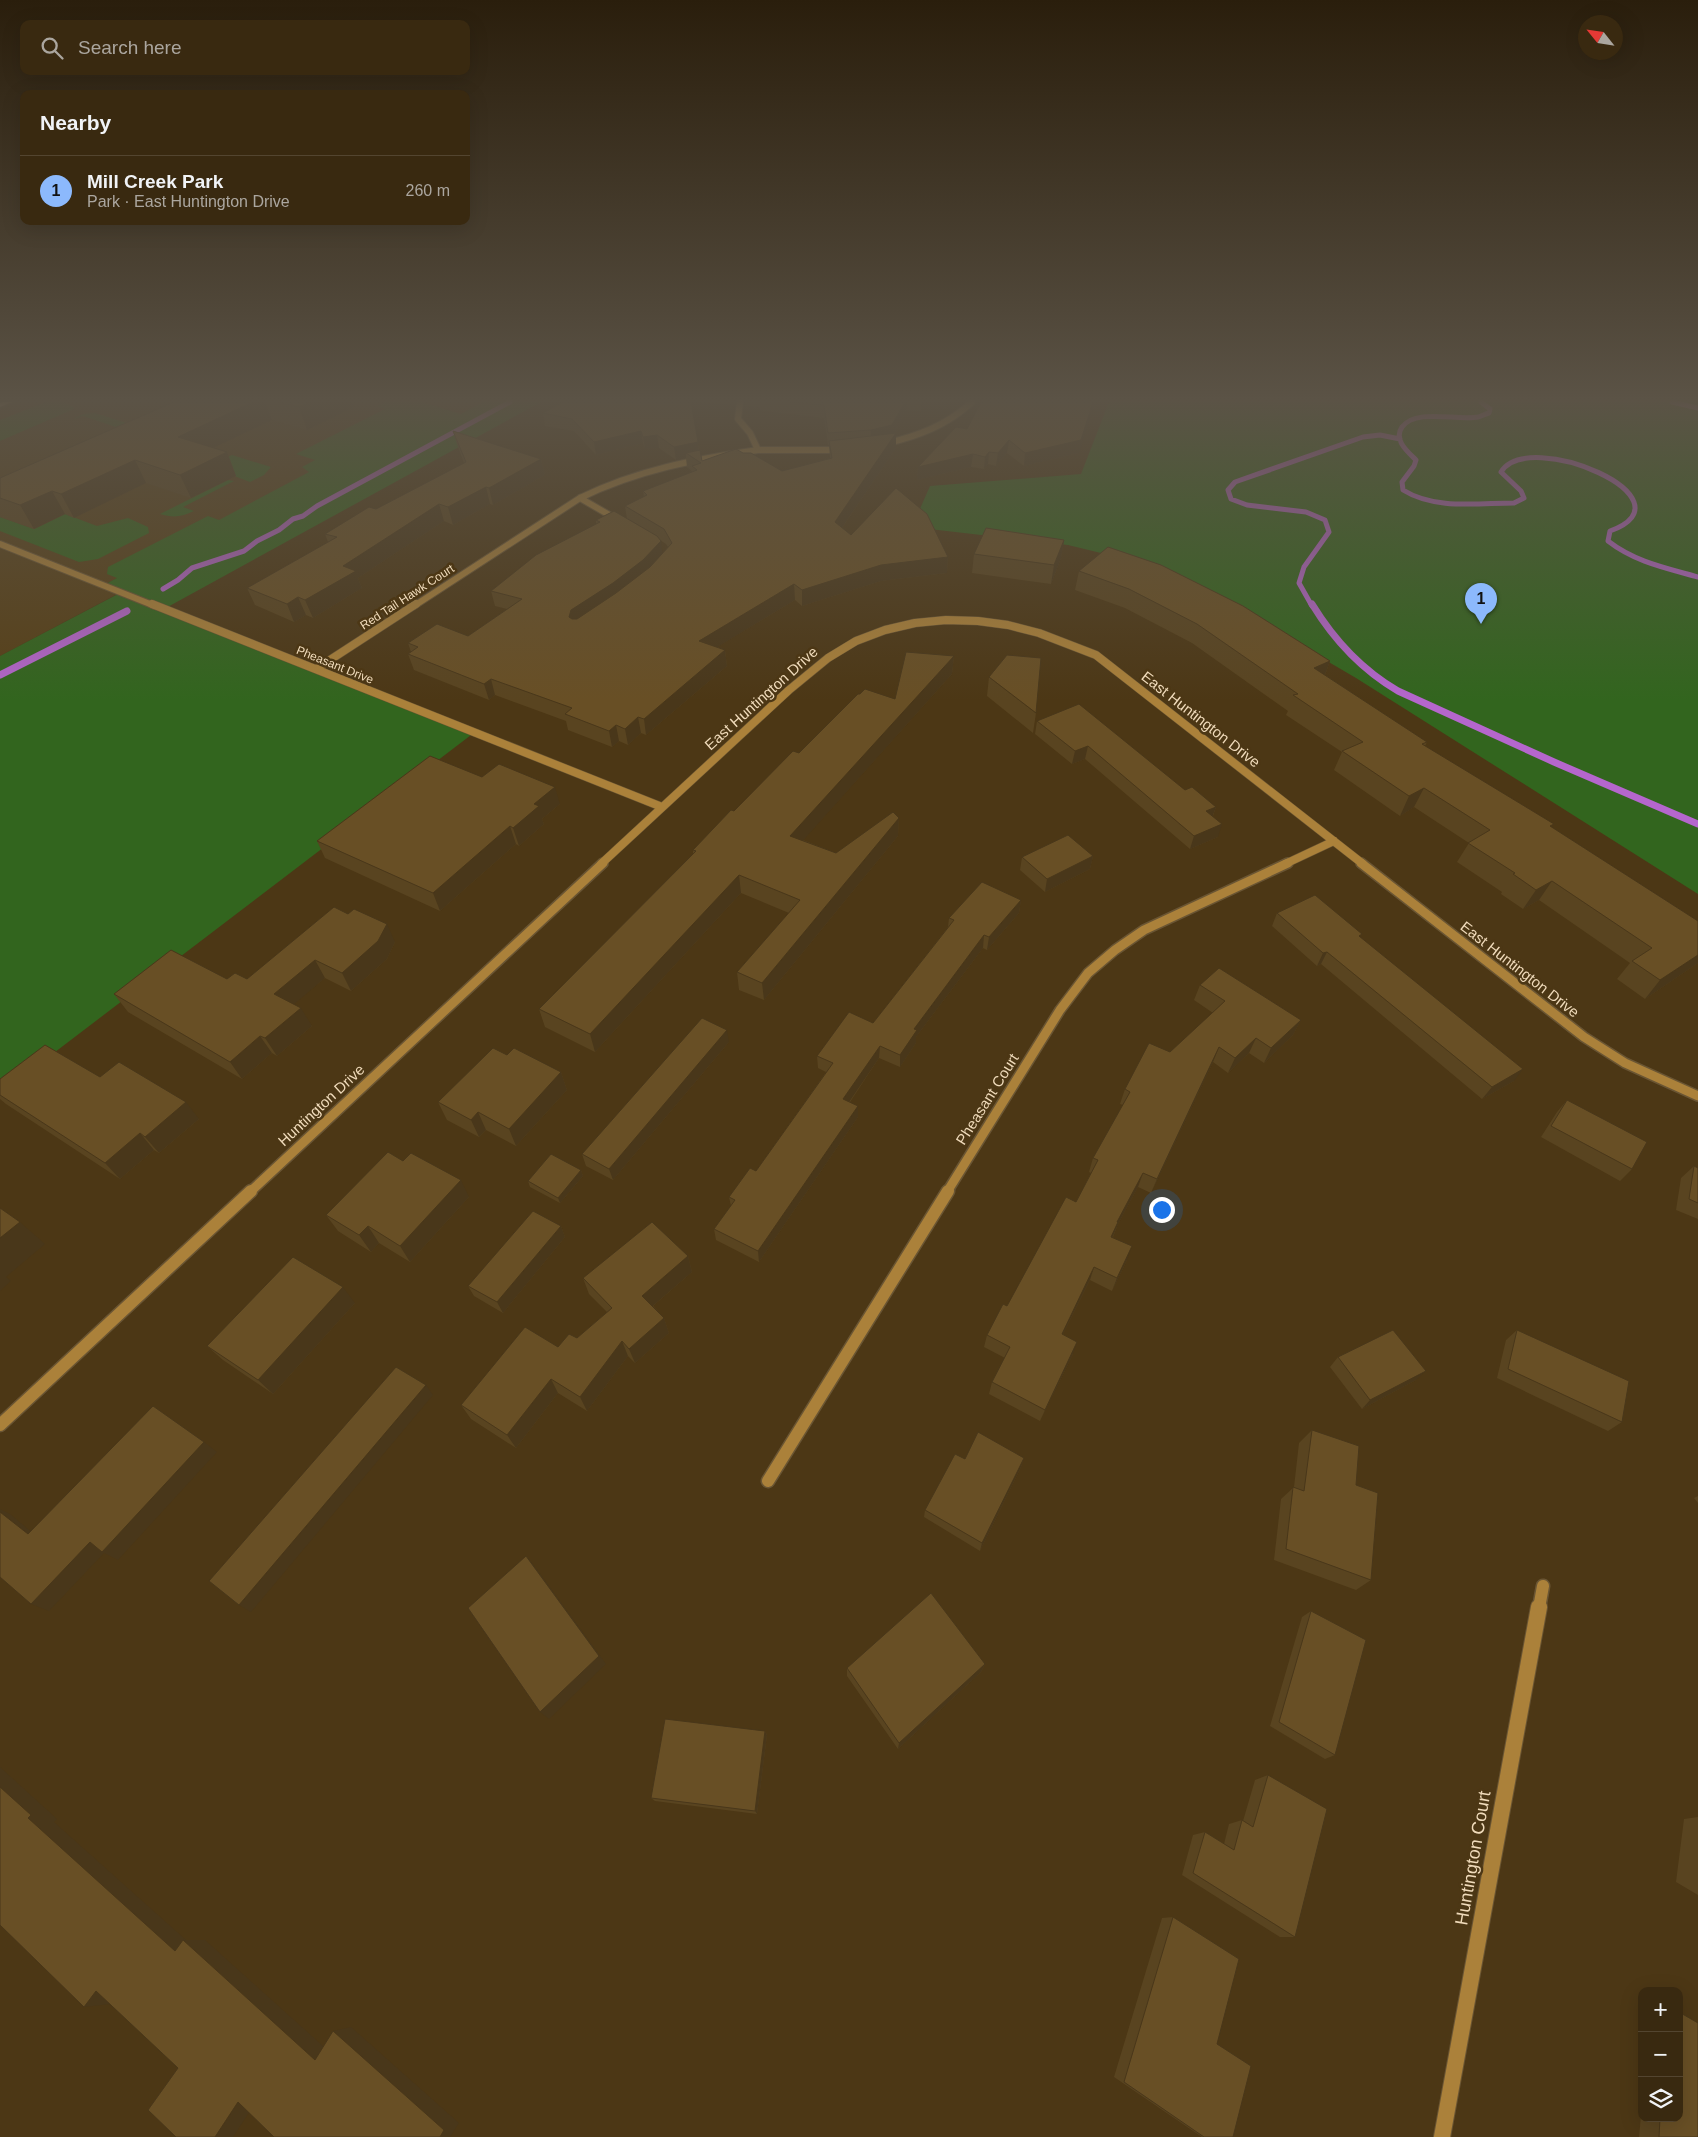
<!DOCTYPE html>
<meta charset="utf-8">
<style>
:root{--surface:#392910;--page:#403119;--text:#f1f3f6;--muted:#aba69f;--line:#534530;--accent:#8cb9fc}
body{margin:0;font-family:Arial,sans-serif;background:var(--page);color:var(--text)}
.controls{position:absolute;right:15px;bottom:15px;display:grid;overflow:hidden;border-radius:10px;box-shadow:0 5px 20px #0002}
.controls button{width:45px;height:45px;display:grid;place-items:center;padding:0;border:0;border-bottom:1px solid var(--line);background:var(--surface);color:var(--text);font:25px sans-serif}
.compass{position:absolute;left:1578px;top:15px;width:45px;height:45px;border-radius:50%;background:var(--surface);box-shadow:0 5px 20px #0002;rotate:300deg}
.you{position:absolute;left:1161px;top:1209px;width:18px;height:18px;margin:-12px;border:4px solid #fff;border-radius:50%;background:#1a73e8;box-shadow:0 0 0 8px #1a73e833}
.badge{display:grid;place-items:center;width:32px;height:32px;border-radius:50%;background:var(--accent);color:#111;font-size:16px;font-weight:700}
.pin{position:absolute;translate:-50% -41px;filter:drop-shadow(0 1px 2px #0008)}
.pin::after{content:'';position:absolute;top:26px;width:18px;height:15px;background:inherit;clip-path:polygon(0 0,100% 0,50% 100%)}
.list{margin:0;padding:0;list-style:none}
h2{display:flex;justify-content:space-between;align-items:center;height:65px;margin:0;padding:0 20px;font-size:21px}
h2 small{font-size:16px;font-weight:400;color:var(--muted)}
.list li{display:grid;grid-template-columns:32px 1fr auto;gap:15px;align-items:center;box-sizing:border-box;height:70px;padding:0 20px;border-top:1px solid var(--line)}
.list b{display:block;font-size:19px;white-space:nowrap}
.list p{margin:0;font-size:16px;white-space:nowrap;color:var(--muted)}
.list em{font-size:16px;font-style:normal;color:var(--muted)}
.icon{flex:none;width:28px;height:28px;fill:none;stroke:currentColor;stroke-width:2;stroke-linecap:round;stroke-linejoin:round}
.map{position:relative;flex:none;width:1698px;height:2137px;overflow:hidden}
.search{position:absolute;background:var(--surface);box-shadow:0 5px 20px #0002;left:20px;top:20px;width:450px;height:55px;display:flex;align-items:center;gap:12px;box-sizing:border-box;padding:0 18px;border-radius:10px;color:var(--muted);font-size:19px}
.panel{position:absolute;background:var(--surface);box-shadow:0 5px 20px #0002;left:20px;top:90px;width:450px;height:135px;border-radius:10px}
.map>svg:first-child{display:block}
</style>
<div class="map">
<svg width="1698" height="2137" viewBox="0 0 1698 2137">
<rect width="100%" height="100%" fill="#4c3715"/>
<!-- built -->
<path fill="#574018" d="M9,402H399L336,463L104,585L121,592L0,656V405Z
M422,402H483L461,414Z"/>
<!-- green -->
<path fill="#32651e" d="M46,402H63L74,407V409L0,441V420Z
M384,402H422L461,414L483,402H541L164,609L475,732L0,1094V656L120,593L104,585L117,578L107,574L108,567L208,516L219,520L309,472L302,467L315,460L296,454L385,409L377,406Z
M1109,402H1698V894L1356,678L1171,570L1068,545L912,527L930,486L1081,474Z
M95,413L130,424L122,429L83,416L72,420L83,414Z
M232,455L271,467L264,475L250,482L208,466Z
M228,480L234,481L183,507L194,511C182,517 173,518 160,514Z
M65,514L97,526L128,518L148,527L149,533L98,559L79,562L0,531V517L34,529Z"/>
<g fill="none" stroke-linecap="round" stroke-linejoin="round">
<!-- stream-far1 -->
<path stroke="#b566cd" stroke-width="5" d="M1481,402L1490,409L1489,413C1485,414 1482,416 1478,417C1457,421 1416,408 1402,427C1393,440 1408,452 1416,460L1414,466L1402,482L1403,490C1435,510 1478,503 1514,503L1524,498L1521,491L1501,472C1528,427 1698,499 1610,531L1608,541C1635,562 1666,568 1698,577
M1672,402L1698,408
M163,589L178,580L192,568L244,551L257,541L279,530L293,519L303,516L317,506L510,402
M1312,606L1299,583L1304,567L1329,532L1325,520L1306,512L1247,505L1231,499L1228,490L1235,482L1363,437L1380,435L1400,439"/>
<!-- stream -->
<path stroke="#b566cd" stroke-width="7" d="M1312,604C1334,640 1362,670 1398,691L1554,762L1698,824
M0,675L127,611"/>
<defs>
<path id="minor-far4" d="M740,402L738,419L750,433L758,450H842
M884,444C918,436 946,426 972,402
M580,498L618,520
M0,544L155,606
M414,606L580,498C637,470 696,459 758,450"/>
<path id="minor-far3" d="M152,604L662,807
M316,669L416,604
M601,864L789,690L828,658L856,641L885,630L915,623L946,620L978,621L1008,625L1039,633L1096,655L1363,864
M1285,864L1334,841"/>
<path id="minor-far2" d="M1361,863L1584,1037L1625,1063L1698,1096
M250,1192L603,863
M947,1192L1060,1010L1088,973L1115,950L1144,930L1288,863"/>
<path id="minor-far1" d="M0,1425L251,1191
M768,1481L948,1191
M1539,1608L1543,1586"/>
<path id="minor" d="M1442,2137L1539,1607"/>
<path id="primary" d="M3,402H12L0,407V403Z"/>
</defs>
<!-- minor-far4 casing -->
<use href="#minor-far4" stroke="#6a5533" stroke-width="8"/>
<!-- minor-far3 casing -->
<use href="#minor-far3" stroke="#6a5533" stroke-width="9"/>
<!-- minor-far2 casing -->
<use href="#minor-far2" stroke="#6a5533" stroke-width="12"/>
<!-- minor-far1 casing -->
<use href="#minor-far1" stroke="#6a5533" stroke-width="15"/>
<!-- minor casing -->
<use href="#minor" stroke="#6a5533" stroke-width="18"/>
<!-- primary casing -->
<use href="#primary" stroke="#6a5533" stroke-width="3"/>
<!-- minor-far4 -->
<use href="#minor-far4" stroke="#ab813a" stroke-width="6"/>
<!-- minor-far3 -->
<use href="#minor-far3" stroke="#ab813a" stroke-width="8"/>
<!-- minor-far2 -->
<use href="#minor-far2" stroke="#ab813a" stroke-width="9"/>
<!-- minor-far1 -->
<use href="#minor-far1" stroke="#ab813a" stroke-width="12"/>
<!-- minor -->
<use href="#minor" stroke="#ab813a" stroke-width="16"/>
<!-- primary -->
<use href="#primary" fill="#f3d19d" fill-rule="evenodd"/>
</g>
<!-- wall -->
<path fill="#594420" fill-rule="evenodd" d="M174,402H352L354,407L307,430L272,420L213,448L227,452L236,476L191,498L146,483L74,518L65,514L34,529L0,517V478Z
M563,402H735V405L691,402L699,450L702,461L782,471L830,458L829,445H828L824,418L764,411L760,410V407L745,406L744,402H927L921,411L906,410L894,434L896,448L842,528L851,535L948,557L947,573L881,581L802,606L795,600L717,647L725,650L727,666L646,735L641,733L628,745L619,741L612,747L568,730L566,721L495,695L489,700L414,670L408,654L411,652L408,643L468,636L507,609L495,606L491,591L596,524V520L627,519L625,506L644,497L643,491L692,472V471L687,467L686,458L676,460L659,448L645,449L643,443L596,455L574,431L545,426L543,413ZM660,540L666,544L668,547L662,554Z
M967,429L1079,453L1024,466L1007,453L996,466L988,464L984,469L971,467L917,480L918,467Z
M453,431L541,459L545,475L493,505L490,504L453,525L444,521L358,578L362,588L313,618L306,615L294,622L255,605L247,588L328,542L325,534L376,509L464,463L458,447Z
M1064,540L1061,558L1051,584L972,573L974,554Z
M1079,571L1330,661L1325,675L1427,742L1425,746L1698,921V963L1645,999L1617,979L1630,963L1539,900L1523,909L1501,894L1502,892L1457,862L1469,843L1414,807L1400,816L1334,770L1342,752L1286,715L1288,711L1192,643L1125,608L1075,590Z
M954,656L952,674L803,840L836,853L899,818L898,836L764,1000L739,990L737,972L789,913L741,893L595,1052L545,1027L539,1009L693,854V850L734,811L799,753L895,699Z
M989,677L1036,713L1033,733L987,696Z
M1037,721L1185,790L1216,807L1213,816L1218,837L1190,849L1085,759L1072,764L1035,734Z
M482,777L560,804L542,819L544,824L519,846L516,844L440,911L325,858L317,841Z
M1093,856L1090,869L1045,892L1020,870L1022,857Z
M1021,900L1019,913L987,950L983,948L916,1037V1043L900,1067L879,1058L850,1102L858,1117L759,1262L716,1240L714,1229L731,1206L729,1197L756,1171L826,1072L818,1068L817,1056L873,1023L948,927L949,918Z
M334,907L395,942L387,959L351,991L325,978L293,1004L312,1026L277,1056L272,1053L242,1079L128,1012L114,994L227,979H247Z
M1277,913L1514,1081L1482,1099L1321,964L1317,966L1272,926Z
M1200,985L1301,1020L1293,1035L1264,1063L1249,1053L1228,1073L1213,1062L1151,1193L1138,1187L1118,1224L1113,1237L1127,1260L1112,1291L1090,1280L1063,1334L1073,1354L1040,1421L989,1394L992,1382L1005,1358L984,1347L987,1335L1076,1202L1091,1173L1089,1172L1093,1158L1123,1105L1120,1104L1125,1089L1170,1052L1213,1013L1194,1000Z
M729,1042L613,1180L586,1166L582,1154Z
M507,1055L561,1072L567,1090L516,1146L486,1130L479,1137L447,1120L438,1102Z
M100,1077L199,1119L159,1153L154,1150L120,1179L6,1104L0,1099V1079Z
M1567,1100L1632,1169L1620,1181L1541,1137L1557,1112Z
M403,1161L469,1197L410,1262L379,1243L371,1252L338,1231L326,1215Z
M1694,1166L1698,1168V1219L1676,1210L1681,1178Z
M581,1170L583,1176L560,1203L530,1187L528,1181Z
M561,1226L565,1237L503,1313L474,1296L468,1286Z
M688,1256L692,1272L653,1306L664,1318L669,1333L635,1363L628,1356L587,1411L558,1393L516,1448L471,1419L461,1405L558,1347L577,1338L607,1312L589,1294L583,1278Z
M355,1303L273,1394L223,1360L207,1346Z
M1517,1330L1622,1422L1608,1431L1497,1378L1506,1340Z
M1338,1357L1416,1380L1362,1409L1330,1367Z
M1312,1430L1356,1485L1371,1580L1356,1590L1274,1560L1281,1499L1294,1487L1299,1443Z
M1024,1458L1021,1467L980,1551L924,1517L925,1510L965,1459Z
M1698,1496V1503L1694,1498Z
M1311,1611L1335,1755L1325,1759L1270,1726L1302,1617Z
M985,1664L981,1672L898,1749L847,1676V1668Z
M765,1731L767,1735L757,1814L655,1801L651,1798Z
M1268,1775L1295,1937H1280L1182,1875L1193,1835L1205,1832L1224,1844L1229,1824L1242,1820L1243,1821L1255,1780Z
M1698,1817V1895L1676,1882L1684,1819Z
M1173,1917L1217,2044L1233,2137H1202L1114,2077L1162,1918Z
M1642,2105V2118H1679L1698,2137H1639Z"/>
<!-- shaded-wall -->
<path fill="#49371a" d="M253,402H265L272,420L188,460L178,437Z
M311,402H352L354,407L307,430L299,407Z
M905,402H907L906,410L892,438L871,442V430Z
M921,402H927L921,411Z
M1093,402H1095L1079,453L1024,466L1025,453Z
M641,431L643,443L596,455L594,442Z
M896,433V448L835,538V522Z
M657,435L659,448L645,449L643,437Z
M1009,440L1007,453L996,466L998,453Z
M698,442L699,455L686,453V458L676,460L674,447Z
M227,452L236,476L191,498L180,475Z
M989,452L988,464L984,469L985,457Z
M973,454L971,467L917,480L918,467Z
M541,459L545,475L493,505L489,488Z
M135,460L146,483L74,518L61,494Z
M486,487L490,504L453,525L448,507Z
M52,491L65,514L34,529L20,505Z
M439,504L444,521L358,578L362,588L313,618L305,600L343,566Z
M1064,540L1061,558L1051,584L1054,565Z
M661,541L663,557L646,575L574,625L569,617L571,610Z
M948,557L947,573L881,581L802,606V590L881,565Z
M794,584L795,600L701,657L699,641Z
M298,597L306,615L294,622L287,604Z
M725,650L727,666L646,735L644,719Z
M954,656L952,674L791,854L790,836Z
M1330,661L1323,680L1314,668Z
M491,679L495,695L489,700L484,684Z
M638,717L641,733L628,745L625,729Z
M616,725L619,741L612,747L609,731Z
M1088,746L1085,759L1072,764L1075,751Z
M555,787L560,804L542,819L544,824L519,846L513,828L534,804Z
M1424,788L1414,807L1400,816L1409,796Z
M1216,807L1211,820L1206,811Z
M899,818L898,836L764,1000L762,983Z
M1222,824L1218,837L1190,849L1194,836Z
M510,826L516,844L440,911L433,893Z
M1093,856L1090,869L1045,892L1047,879Z
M739,875L741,893L595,1052L590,1034Z
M1552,881L1539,900L1523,909L1536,890Z
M1021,900L1019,913L987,950L989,937Z
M387,924L395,942L387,959L351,991L342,973Z
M984,935L983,948L916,1037V1043L900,1067V1055L914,1029Z
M1327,952L1321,964L1317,966L1323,953Z
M1698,955V963L1645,999L1660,980Z
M315,960L325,978L285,1012L274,994Z
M301,1008L312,1026L277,1056L265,1038Z
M1301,1020L1293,1035L1264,1063L1271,1048Z
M727,1030L729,1042L613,1180L609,1169Z
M260,1036L272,1053L242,1079L230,1062Z
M1256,1038L1249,1053L1228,1073L1235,1058Z
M880,1046L879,1058L843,1111V1099Z
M1219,1047L1213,1062L1151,1193L1157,1179Z
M1523,1069L1514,1081L1482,1099L1492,1087Z
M561,1072L567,1090L516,1146L509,1129Z
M186,1102L199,1119L159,1153L145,1137Z
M858,1106V1117L759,1262L758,1251Z
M478,1112L486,1130L479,1137L471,1120Z
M140,1133L154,1150L120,1179L105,1163Z
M581,1170L583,1176L560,1203L558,1198Z
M1143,1173L1138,1187L1118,1224L1113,1236L1106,1250L1117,1222Z
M461,1180L469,1197L410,1262L400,1246Z
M20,1222L45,1244L6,1277L11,1281L0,1291V1238Z
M368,1226L379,1243L371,1252L359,1235Z
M561,1226L565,1237L503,1313L497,1302Z
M1132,1246L1127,1260L1112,1291L1117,1278Z
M688,1256L692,1272L647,1311L642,1296Z
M1094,1267L1090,1280L1057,1346L1062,1334Z
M343,1287L355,1303L273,1394L258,1380Z
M664,1318L669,1333L635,1363L629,1349Z
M622,1341L628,1356L587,1411L580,1397Z
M1077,1342L1073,1354L1040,1421L1045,1410Z
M1426,1371L1416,1380L1362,1409L1370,1400Z
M551,1379L558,1393L516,1448L507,1435Z
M426,1385L433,1395L251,1612L239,1605Z
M204,1442L217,1452L118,1560L104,1553L49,1611L31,1604L90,1542Z
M1024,1458L1021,1467L980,1551L982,1543Z
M0,1509L10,1514L45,1543L28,1534L0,1512Z
M526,1556L535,1567L606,1664L549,1719L540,1712Z
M985,1664L981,1672L898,1749L899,1743Z
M765,1731L767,1735L757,1814L755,1811Z
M0,1767L57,1819L54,1822L186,1940H205L333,2055L315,2060L175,1951L28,1818L0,1787Z
M96,1991L111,2004L84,2007Z
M351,2027L459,2123L450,2137H440L333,2031Z
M260,2096L233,2137H215L238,2102Z"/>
<!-- building -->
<path fill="#684f25" stroke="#49371a" d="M174,402H253L178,437L227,452L180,475L135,460L61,494L52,491L20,505L0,498V478Z
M279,402H311L299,407Z
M563,402H691L698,442L674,447L657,435L643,437L641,431L594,442L572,419L543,413Z
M789,402H905L892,425L871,430L828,433L824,405Z
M981,402H1093L1081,440L1025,453L1009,440L998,453L989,452L985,457L973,454L918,467L956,427L967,429Z
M453,431L541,459L489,488L486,487L448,507L439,504L343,566L356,571L305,600L298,597L287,604L247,588L337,537L325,534L369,507L376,509L466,462Z
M896,433L835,522L851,535L896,488L927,514L948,557L881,565L802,590L794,584L699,641L725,650L644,719L638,717L625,729L616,725L609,731L565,714L572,708L491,679L484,684L408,654L418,647L408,643L437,624L468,636L522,599L491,591L536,555L600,522L596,520L614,511L657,536L661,541L643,560L613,583L571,610L569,617L572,619H577L616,593L650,567L672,543L664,529L625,506L647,495L643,491L697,470L692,466L701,463L686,453L700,450L702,461L736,449L743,453H751L782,471L832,458L829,441Z
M986,528L1064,540L1054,565L974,554Z
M1108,547L1161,565L1243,606L1330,661L1314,668L1427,742L1422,744L1554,824L1550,826L1698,921V955L1660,980L1632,961L1652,948L1552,881L1536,890L1513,874L1515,873L1468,843L1490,830L1424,788L1409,796L1342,751L1363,742L1293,695L1298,694L1197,624L1129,589L1079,571Z
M906,652L954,656L790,836L836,853L893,812L899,818L762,983L737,972L800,900L739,875L590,1034L539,1009L696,851L693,850L731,810L734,811L793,751L799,753L858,694H860L865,689L895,699Z
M1007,655L1041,658L1036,713L989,677Z
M1079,704L1185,790L1192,787L1216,807L1206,811L1222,824L1194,836L1088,746L1075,751L1037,721Z
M430,756L482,777L499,764L555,787L534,804L539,806L513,828L510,826L433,893L317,841Z
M1068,835L1093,856L1047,879L1022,857Z
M982,882L1021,900L989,937L984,935L914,1029L917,1030L900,1055L880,1046L843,1099L858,1106L758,1251L714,1229L735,1200L729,1197L750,1168L756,1171L833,1063L817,1056L849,1012L873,1023L954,920L949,918Z
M1315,895L1362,934L1359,936L1523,1069L1492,1087L1327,952L1323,953L1277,913Z
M334,907L348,914L354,909L387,924L378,941L342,973L315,960L274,994L301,1008L265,1038L260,1036L230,1062L114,994L171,950L227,979L235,973L247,979Z
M1219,968L1301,1020L1271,1048L1256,1038L1235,1058L1219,1047L1157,1179L1143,1173L1117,1222H1118L1111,1237L1132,1246L1117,1278L1094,1267L1062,1334L1077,1342L1045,1410L992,1382L1010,1347L987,1335L1003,1304L1007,1306L1066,1197L1076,1202L1098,1160L1093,1158L1130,1092L1125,1089L1149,1043L1170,1052L1225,1001L1200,985Z
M702,1018L727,1030L609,1169L582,1154Z
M45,1045L100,1077L119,1062L186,1102L145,1137L140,1133L105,1163L0,1095V1079Z
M493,1048L507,1055L514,1048L561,1072L509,1129L478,1112L471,1120L438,1102Z
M1567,1100L1647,1142L1632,1169L1551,1126Z
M388,1152L403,1161L411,1153L461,1180L400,1246L368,1226L359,1235L326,1215Z
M551,1154L581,1170L558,1198L528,1181Z
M1694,1166L1698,1168V1203L1689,1199Z
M0,1208L20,1222L0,1238Z
M533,1211L561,1226L497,1302L468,1286Z
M652,1222L688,1256L642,1296L664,1318L629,1349L622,1341L580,1397L551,1379L507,1435L461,1405L525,1327L558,1347L569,1334L577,1338L612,1308L583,1278Z
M293,1257L343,1287L258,1380L207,1346Z
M1393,1330L1426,1371L1370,1400L1338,1357Z
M1517,1330L1629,1381L1622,1422L1508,1369Z
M396,1367L426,1385L239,1605L209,1581Z
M153,1406L204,1442L102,1552L90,1542L31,1604L0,1577V1512L28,1534Z
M1312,1430L1359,1446L1356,1485L1378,1493L1371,1580L1286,1549L1293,1487L1304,1491Z
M978,1432L1024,1458L982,1543L925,1510L955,1454L965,1459Z
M526,1556L599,1656L540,1712L468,1608Z
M931,1593L985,1664L899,1743L847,1668Z
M1311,1611L1366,1640L1335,1755L1279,1722Z
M665,1719L765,1731L755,1811L651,1798Z
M1268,1775L1327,1809L1295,1937L1193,1873L1205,1832L1234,1850L1242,1820L1253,1827Z
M0,1787L31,1815L28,1818L175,1951L183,1940L315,2060L333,2031L444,2130L440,2137H274L238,2102L215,2137H176L148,2110L178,2068L96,1991L84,2007L0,1925Z
M1173,1917L1239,1959L1217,2044L1251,2066L1233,2137H1204L1124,2082Z
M1679,2012L1698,2023V2137H1659L1660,2118H1679Z"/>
<!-- sky -->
<linearGradient id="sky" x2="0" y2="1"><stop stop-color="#2a1e0c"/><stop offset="0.57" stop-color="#5b5346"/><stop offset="1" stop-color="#5b5346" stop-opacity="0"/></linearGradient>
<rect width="1698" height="701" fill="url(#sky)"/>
<g text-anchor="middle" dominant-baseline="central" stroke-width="5" stroke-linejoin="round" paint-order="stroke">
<!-- far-street labels -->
<g font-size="12" fill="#f0dbbb" stroke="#4c3715">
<text transform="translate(407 597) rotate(-33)">Red Tail Hawk Court</text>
<text transform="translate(335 665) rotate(22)">Pheasant Drive</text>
</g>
<!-- street labels -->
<g font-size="15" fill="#f0dbbb" stroke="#4c3715">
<text transform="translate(761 698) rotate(-42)">East Huntington Drive</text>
<text transform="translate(1201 719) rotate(38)">East Huntington Drive</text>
<text transform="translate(1520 969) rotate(38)">East Huntington Drive</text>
<text transform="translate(987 1099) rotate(-58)">Pheasant Court</text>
<text transform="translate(321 1105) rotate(-43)">Huntington Drive</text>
</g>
<!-- near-street labels -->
<g font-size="18" fill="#f0dbbb" stroke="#4c3715">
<text transform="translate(1473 1858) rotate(-80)">Huntington Court</text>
</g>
</g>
</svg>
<div class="controls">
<button>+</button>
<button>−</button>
<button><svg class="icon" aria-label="layers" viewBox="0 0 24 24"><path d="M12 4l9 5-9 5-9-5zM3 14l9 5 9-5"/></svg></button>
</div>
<svg class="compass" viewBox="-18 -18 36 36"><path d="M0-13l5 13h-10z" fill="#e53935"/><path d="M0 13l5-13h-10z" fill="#aba69f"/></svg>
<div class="you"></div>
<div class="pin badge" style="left:1481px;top:624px">1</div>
<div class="search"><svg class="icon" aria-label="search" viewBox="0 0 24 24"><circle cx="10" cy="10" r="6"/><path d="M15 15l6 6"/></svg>Search here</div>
<section class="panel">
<h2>Nearby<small></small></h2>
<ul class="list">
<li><span class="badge">1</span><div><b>Mill Creek Park</b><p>Park · East Huntington Drive</p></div><em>260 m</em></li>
</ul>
</section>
</div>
